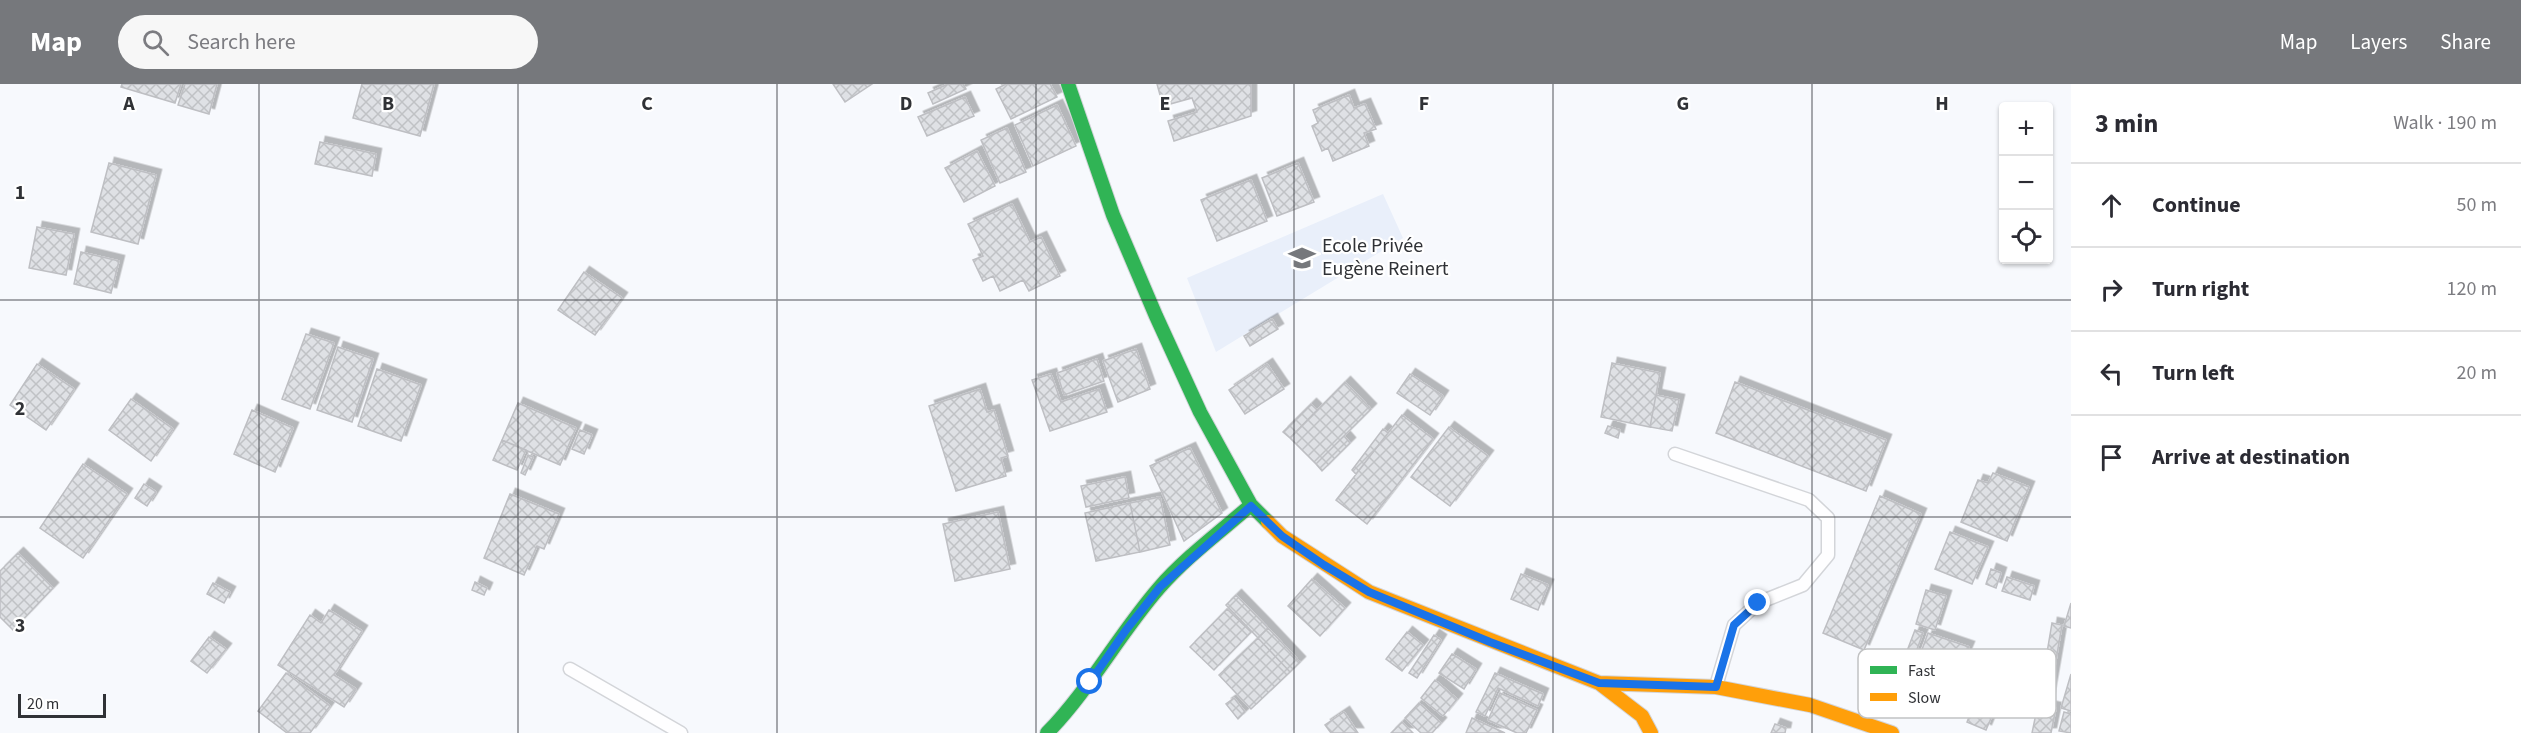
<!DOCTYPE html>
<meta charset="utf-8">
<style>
:root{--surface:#fff;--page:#f7f7f7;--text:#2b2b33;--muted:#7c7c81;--line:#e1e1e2;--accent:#76787c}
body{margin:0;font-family:"Source Sans 3",sans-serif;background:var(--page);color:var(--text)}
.controls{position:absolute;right:18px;top:18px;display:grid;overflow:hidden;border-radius:6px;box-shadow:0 2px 4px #0004}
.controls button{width:54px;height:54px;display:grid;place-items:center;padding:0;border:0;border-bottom:2px solid var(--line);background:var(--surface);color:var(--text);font:30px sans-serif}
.scale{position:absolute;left:18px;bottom:15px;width:88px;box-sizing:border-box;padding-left:6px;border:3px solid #303236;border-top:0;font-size:16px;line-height:21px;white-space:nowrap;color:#303236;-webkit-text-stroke:4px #fff;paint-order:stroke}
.stop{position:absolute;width:18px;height:18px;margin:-14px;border:4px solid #1a73e8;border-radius:50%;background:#fff}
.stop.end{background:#1a73e8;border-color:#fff;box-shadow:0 2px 6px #0008}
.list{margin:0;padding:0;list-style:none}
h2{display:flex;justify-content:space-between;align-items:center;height:78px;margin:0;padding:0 24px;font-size:26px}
h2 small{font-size:20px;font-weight:400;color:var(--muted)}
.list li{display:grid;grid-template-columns:39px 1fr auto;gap:18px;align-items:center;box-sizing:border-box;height:84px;padding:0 24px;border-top:2px solid var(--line)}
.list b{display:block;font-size:22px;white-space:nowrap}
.list em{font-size:20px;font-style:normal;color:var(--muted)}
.icon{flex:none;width:33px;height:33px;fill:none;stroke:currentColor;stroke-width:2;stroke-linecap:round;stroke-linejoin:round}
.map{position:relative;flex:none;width:2071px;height:649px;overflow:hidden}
header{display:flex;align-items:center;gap:36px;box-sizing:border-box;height:84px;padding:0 30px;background:var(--accent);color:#fff}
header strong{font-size:28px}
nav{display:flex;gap:33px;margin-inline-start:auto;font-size:21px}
.search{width:420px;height:54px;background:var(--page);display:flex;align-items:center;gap:15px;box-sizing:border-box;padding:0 21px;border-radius:33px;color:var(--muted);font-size:22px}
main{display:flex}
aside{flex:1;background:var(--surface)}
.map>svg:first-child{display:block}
</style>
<header>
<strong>Map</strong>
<div class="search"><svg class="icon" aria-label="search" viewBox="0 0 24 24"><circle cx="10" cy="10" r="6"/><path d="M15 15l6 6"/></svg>Search here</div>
<nav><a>Map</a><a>Layers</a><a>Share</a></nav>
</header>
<main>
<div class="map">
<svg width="2071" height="649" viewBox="0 0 2071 649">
<defs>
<pattern id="building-cross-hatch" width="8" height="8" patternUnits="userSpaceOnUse" patternTransform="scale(1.5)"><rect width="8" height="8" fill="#dfe1e5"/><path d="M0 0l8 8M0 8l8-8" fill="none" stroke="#c0c2c5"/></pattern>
<filter id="shadow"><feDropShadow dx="5.5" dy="-5.5" stdDeviation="0" flood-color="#0004"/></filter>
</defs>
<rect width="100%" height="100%" fill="#f7f9fd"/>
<!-- built -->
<path fill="#e9effa" d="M1383,110L1403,154L1216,268L1187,194Z"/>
<!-- building -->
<path fill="url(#building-cross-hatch)" stroke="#bebfc3" stroke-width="1.5" filter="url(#shadow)" d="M122,0H181L175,19L121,3Z
M185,0H217L209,30L178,21Z
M362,0H434L420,52L353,34Z
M833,0H872L845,18Z
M948,0H963L966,5L933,20L928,9Z
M1006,0H1050L1057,13L1011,35L996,5Z
M1157,0H1251V32L1174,57L1168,37L1197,28L1192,14L1163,22Z
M1349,11L1354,24L1365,20L1376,45L1364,49L1369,62L1333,77L1328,64L1322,67L1312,42L1318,39L1313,26Z
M965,13L974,32L927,52L918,33Z
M1057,21L1076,62L1033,82L1015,41Z
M1007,44L1026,88L1000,99L981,56Z
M320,58L376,70L372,92L315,80Z
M977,67L995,102L964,118L945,84Z
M109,79L156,91L138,160L91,148Z
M1298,79L1314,118L1277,132L1262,94Z
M1251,96L1267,137L1217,157L1201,116Z
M1012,120L1030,158L1041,153L1060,192L1029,207L1023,196L1000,207L993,192L983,197L973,176L983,172L968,140Z
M37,143L74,150L66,191L29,184Z
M81,168L119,177L111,209L74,200Z
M584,188L622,214L595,251L558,226Z
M1272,235L1278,245L1250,262L1244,252Z
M306,250L334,259L310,325L282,315Z
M338,263L373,275L352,338L317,326Z
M1136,265L1150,305L1118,318L1103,277Z
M1097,275L1104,297L1064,311L1057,289Z
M1612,279L1660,289L1650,343L1601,333Z
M37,280L74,305L46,346L10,321Z
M1267,280L1284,305L1245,330L1229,306Z
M377,285L421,301L401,357L358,342Z
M1051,290L1061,318L1099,305L1107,328L1050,347L1032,296Z
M1410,290L1443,312L1430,331L1397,309Z
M1345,298L1371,325L1316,380L1290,354Z
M1735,298L1886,356L1866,407L1716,349Z
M980,305L987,328L994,326L1008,372L1001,374L1006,392L956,407L929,322Z
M1656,311L1679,316L1672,347L1650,343Z
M131,315L173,345L151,377L109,346Z
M518,319L576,344L560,381L502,356Z
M1311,320L1317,326L1290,354L1283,348Z
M252,326L293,344L275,388L234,370Z
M1402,331L1433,355L1367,440L1336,416Z
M1608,342L1620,346L1618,354L1605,349Z
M1449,343L1488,372L1450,422L1411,393Z
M1383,345L1388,349L1356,390L1352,386Z
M580,346L592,351L584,370L572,365Z
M1344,352L1350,359L1322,387L1316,380Z
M502,356L526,366L517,386L493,376Z
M1190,364L1222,429L1184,457L1150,382Z
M528,371L533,373L525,391L521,389Z
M83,380L127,410L83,474L40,444Z
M1993,389L2029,403L2007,457L1961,438L1978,396L1988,399Z
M1125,393L1129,414L1086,423L1081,402Z
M144,400L156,408L147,422L135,414Z
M510,410L559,430L544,465L537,462L524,491L484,474Z
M1880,412L1921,430L1864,566L1823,549Z
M1160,413L1170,461L1140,468L1130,419Z
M1130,419L1140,468L1096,477L1085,429Z
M998,428L1010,485L955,497L943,440Z
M1950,448L1988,463L1972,500L1935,485Z
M18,469L53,504L13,546L0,533V487Z
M1991,485L2001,489L1996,504L1986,500Z
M1521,490L1548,501L1538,526L1511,515Z
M2007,493L2034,502L2030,516L2002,507Z
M1312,495L1345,524L1320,552L1288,522Z
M475,498L487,504L484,511L472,506Z
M213,499L230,508L224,519L207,510Z
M1926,506L1946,512L1935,546L1916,540Z
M1236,511L1268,544L1258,554L1226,521Z
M2071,519V544L2064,542Z
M1227,525L1251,548L1214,586L1190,563Z
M329,526L362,547L334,591L356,605L344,623L278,581L310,531L321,539Z
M2052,539L2062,541L2049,617L2039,616Z
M1268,544L1300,578L1290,588L1258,554Z
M1915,546L1923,549L1900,611L1891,609Z
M1407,548L1423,561L1402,587L1386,575Z
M1928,549L1969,563L1963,577L1974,580L1964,608L1954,604L1947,624L1906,610Z
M1434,551L1441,556L1417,594L1409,589Z
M209,553L226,565L207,589L191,577Z
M1258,554L1290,588L1251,625L1219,591Z
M1452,570L1476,585L1464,605L1439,589Z
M286,589L330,622L310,649H287L258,627Z
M1495,589L1543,610L1538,622L1498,604L1485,632L1476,628Z
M2071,590V627L2061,624Z
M1435,596L1457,615L1443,632L1421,614Z
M1500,609L1537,626L1526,649H1517L1488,636Z
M1977,612L1997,620L1986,646L1967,638Z
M1234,614L1245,628L1238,635L1226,620Z
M1419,619L1441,639L1432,649H1421L1405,634Z
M2038,620L2056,624L2051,649H2032Z
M1344,628L1358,649H1331L1325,641Z
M2064,628L2071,630V649L2059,647Z
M1472,634L1505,649H1466Z
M1402,638L1413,649H1391Z
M1775,640L1786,644L1785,649H1771Z"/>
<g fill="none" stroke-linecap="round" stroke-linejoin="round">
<defs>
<path id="lane" d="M1675,370L1809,416L1828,434V471L1803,501L1758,519L1734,541L1716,602
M570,585L681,649"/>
<path id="fast" d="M1068,0L1113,131L1156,232L1200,328L1251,421L1268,438
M1047,649C1090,605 1119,550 1159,504C1186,473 1220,448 1251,421"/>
<path id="slow" d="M1268,438L1282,452L1369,508L1599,599L1642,632L1651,649
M1599,599L1716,603L1810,621L1892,649"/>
</defs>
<!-- lane casing -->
<use href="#lane" stroke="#d3d5d9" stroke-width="15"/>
<!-- fast casing -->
<use href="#fast" stroke="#d3d5d9" stroke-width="16"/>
<!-- slow casing -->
<use href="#slow" stroke="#d3d5d9" stroke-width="16"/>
<!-- lane -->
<use href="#lane" stroke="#fefeff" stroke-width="12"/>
<!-- fast -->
<use href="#fast" stroke="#30b455" stroke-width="14"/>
<!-- slow -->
<use href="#slow" stroke="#ff9f0a" stroke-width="14"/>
</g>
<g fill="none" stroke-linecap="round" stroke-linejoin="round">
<!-- route -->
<path stroke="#1a73e8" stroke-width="8" d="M1090,598L1126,546L1160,503L1251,422L1282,452L1324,481L1369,508L1490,558L1599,599L1716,603L1734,541L1758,519"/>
</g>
<!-- grid -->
<path fill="none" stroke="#303236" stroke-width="1.5" stroke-opacity="0.55" d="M259,0V649M518,0V649M777,0V649M1036,0V649M1294,0V649M1553,0V649M1812,0V649M0,216H2071M0,433H2071"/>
<!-- icons -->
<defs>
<symbol id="school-bare" viewBox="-9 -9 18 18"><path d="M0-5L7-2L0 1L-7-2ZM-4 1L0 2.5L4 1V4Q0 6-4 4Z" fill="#76787c" stroke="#fff" stroke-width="2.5" paint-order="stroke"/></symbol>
</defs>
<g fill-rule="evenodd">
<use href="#school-bare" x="1283" y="155" width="38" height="38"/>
</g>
<g text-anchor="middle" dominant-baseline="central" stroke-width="4.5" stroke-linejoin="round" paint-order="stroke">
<!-- poi labels -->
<g font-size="20" fill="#303236" stroke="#fff" text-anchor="start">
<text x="1322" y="162">Ecole Privée<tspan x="1322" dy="23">Eugène Reinert</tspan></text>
</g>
</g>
<!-- legend -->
<rect x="1858" y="565" width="198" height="69" rx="9" fill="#fff" stroke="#c1c2c3" stroke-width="1.5"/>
<rect x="1870" y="582" width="27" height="8" fill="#30b455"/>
<rect x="1870" y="609" width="27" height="8" fill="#ff9f0a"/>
<g font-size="16" fill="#303236">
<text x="1908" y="592">Fast</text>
<text x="1908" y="619">Slow</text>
</g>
<g font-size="20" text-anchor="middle" font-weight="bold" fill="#303236" stroke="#fff" stroke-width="4.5" stroke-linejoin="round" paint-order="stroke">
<text x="129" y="26">A</text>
<text x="388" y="26">B</text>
<text x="647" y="26">C</text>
<text x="906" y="26">D</text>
<text x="1165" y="26">E</text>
<text x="1424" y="26">F</text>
<text x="1683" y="26">G</text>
<text x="1942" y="26">H</text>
<text x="20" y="115">1</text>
<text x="20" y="331">2</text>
<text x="20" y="548">3</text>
</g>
</svg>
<div class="controls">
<button>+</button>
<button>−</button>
<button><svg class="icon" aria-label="locate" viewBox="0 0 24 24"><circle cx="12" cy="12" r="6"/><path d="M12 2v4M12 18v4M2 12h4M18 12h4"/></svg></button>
</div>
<div class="scale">20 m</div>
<div class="stop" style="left:1090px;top:598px"></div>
<div class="stop end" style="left:1758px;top:519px"></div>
</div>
<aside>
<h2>3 min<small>Walk · 190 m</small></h2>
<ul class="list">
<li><svg class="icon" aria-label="ahead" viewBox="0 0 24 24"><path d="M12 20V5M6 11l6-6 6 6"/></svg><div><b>Continue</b></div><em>50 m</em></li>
<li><svg class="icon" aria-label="right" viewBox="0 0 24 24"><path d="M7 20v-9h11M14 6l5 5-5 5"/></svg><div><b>Turn right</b></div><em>120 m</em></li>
<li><svg class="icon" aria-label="left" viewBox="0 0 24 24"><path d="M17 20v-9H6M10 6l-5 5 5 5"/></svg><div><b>Turn left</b></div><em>20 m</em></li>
<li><svg class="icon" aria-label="arrive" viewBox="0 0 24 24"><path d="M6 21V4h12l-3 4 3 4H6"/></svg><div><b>Arrive at destination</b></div></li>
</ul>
</aside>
</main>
